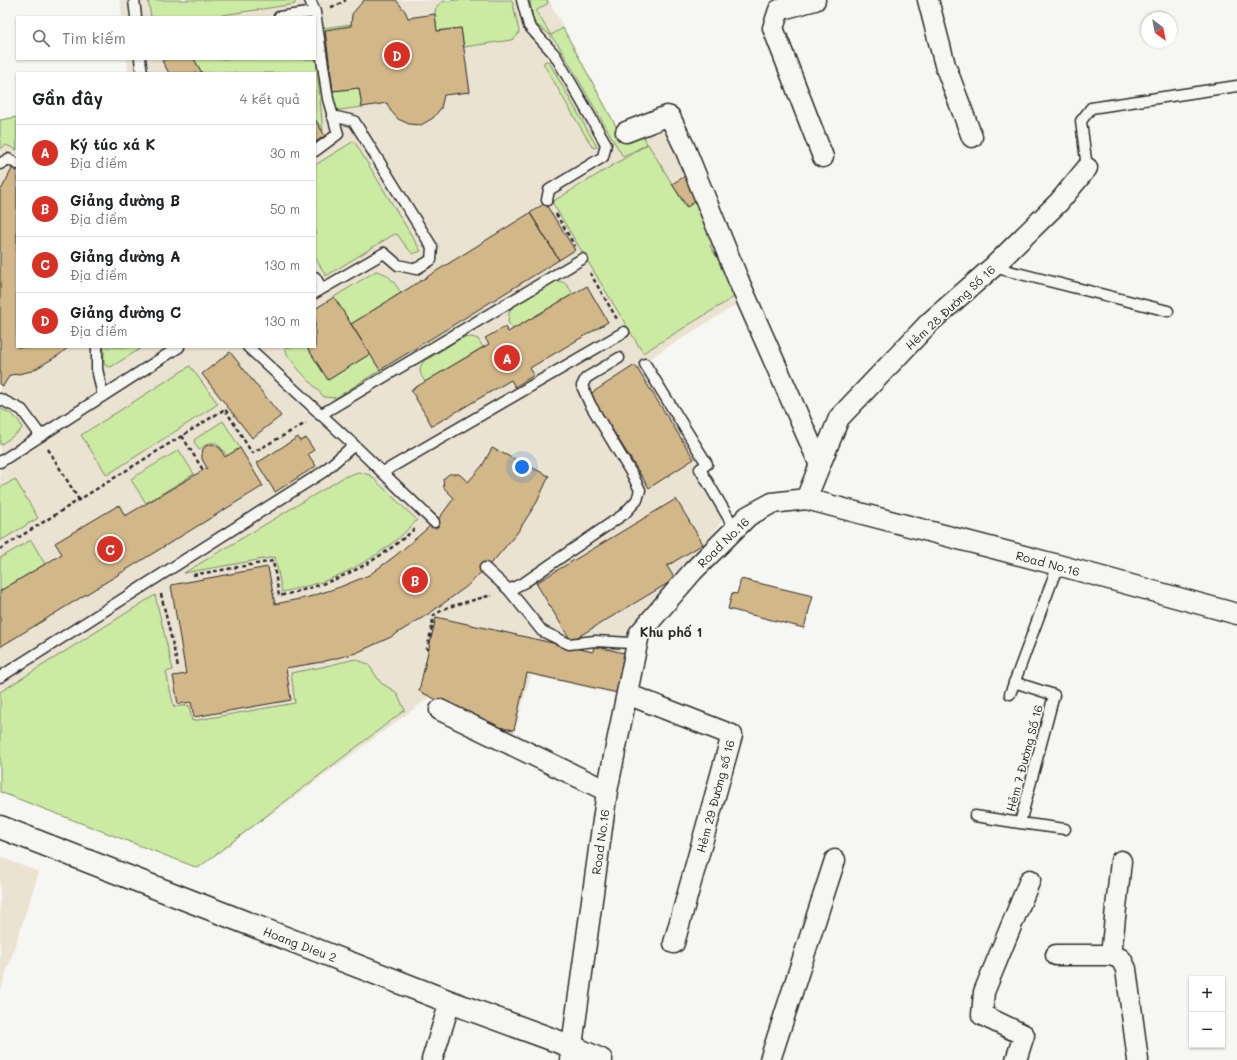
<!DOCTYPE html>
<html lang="vi">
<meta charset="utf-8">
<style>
:root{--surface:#fff;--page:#f2f2f2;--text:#202124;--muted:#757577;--line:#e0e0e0;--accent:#d93025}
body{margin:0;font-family:Mali,sans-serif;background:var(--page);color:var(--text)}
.controls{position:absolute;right:12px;bottom:12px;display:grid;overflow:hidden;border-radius:0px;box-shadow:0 1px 3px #0004}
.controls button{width:36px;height:36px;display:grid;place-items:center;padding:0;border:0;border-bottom:1px solid var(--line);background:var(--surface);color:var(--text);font:20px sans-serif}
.compass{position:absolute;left:1141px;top:12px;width:36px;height:36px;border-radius:50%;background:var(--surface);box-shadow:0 1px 3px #0004;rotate:148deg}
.you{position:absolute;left:522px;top:467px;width:14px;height:14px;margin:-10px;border:3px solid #fff;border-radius:50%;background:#1a73e8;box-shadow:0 0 0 6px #1a73e833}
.badge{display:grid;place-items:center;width:26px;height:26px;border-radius:50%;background:var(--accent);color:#fff;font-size:13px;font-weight:700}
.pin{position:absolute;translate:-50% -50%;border:2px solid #fff;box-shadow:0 1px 4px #0006}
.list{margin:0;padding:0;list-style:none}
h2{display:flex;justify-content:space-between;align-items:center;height:52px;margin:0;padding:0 16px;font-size:17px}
h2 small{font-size:13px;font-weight:400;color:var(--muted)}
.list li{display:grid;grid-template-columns:26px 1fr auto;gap:12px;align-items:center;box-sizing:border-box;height:56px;padding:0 16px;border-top:1px solid var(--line)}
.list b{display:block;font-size:15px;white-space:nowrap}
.list p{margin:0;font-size:13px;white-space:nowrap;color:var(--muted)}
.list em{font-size:13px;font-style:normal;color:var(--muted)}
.icon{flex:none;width:22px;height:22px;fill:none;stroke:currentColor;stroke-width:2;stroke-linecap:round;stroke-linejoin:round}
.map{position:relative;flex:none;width:1237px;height:1060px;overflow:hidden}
.search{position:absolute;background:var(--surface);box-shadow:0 1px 3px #0004;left:16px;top:16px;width:300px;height:44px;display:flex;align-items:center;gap:10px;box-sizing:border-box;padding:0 14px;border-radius:0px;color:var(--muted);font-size:15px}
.panel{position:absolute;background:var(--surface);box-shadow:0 1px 3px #0004;left:16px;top:72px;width:300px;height:276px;border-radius:0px}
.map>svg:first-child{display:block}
</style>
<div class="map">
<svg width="1237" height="1060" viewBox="0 0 1237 1060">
<rect width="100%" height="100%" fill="#f6f6f2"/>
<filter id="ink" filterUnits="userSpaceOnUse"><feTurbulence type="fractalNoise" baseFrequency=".025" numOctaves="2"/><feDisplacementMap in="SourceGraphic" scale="8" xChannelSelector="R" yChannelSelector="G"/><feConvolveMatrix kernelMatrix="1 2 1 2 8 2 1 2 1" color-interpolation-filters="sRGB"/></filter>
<g filter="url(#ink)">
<!-- built -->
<path fill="#ebe3d2" d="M120,0H549L624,141L667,120L744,300L644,362L729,512L631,643L619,695L531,675L512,739L430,697L198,868L0,792V120L17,117V347H315V73H128L127,59H315V17H122Z
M0,857L39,872L0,992Z"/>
<!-- green -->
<path fill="#cbeaa2" stroke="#7b8a66" d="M148,0H295V4L210,17H151Z
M457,0H512L519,31C518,36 516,38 511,40L464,47L461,28L437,31C436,23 431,8 441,3C444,0 453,1 457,0Z
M530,0H547L548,3L536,11L551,35L563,28L624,141L643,134L647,144L623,157L559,46L549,34L538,26L533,20Z
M351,24V26L325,30L333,91L359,88L362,107L340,110L336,109L334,105L323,28Z
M315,47L323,131L315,119V73H202L194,59H315Z
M547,61L549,62L597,147L594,148L592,147L544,65V62Z
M17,117V150L6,145L0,149V120Z
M354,141L421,251L413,254L407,248L397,234L393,235L326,276L315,257V165Z
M648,144L686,207L701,198L719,240L710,246L739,294L643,353L552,202Z
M376,271C390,273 394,283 401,293L351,324L334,297Z
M555,281C566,281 567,285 573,294L513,329L508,322L509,313L512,307Z
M472,337L478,339L483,347L425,382C420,374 418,370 423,362L461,338Z
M104,347H143L111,367L106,366L104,364Z
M285,347H307L328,380L370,354L380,370L336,398L324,397L299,370L287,354Z
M190,366L218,404L107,475L81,435Z
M0,408C9,413 19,417 22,428L19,432L0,445Z
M223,421L240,448L227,456C217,441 213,438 199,450L194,442L195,439Z
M179,450L194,474L146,503L131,480L132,478Z
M358,472L370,475L417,520C394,546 362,566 330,579C315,585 298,588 282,592L275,557L184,573L344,477Z
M15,479L38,518L0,541V488Z
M31,540L45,564L0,591V558Z
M155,595L173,670L166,672L174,707L189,705L192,721L295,703L291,673L322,667L355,659L368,664L381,683L396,692L405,710L198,868L0,792V692Z"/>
<!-- building -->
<path fill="#d2b788" stroke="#2b2b2b" d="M364,0H396L405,11L408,18L435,14L437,31L461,28L470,92L444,95L441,108L433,118L421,125L409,124L398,119L390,110L387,103L362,107L359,88L333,91L325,30L351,26L352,14Z
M166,59H194L202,73H169L162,61Z
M315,119L325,136L315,142Z
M13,167L17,169V347H69L59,355L32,371L18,374L10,375L3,386L0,384V192Z
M685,176L699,199L687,207L672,184Z
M545,203L575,250L559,260L530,213Z
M530,213L559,260L380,370L351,324Z
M587,286L608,322L530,368L534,375L515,387L511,380L432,426L411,390L489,344L485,338L505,327L508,332Z
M334,297L370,354L328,380L307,347H315V309Z
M230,352L281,416L252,438L202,374Z
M635,365L694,459L649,488L590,394Z
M298,437L300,441L306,438L314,450L308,454L316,466L275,492L257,463Z
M211,444L215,445L220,448L225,457L240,448L263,486L0,647V591L62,554L55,543L119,505L125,516L207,468L202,459V454L203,449L206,446Z
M492,448L549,476L537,502L517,533L496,558L466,587L430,613L391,637L356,653L322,662L286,668L291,700L194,717L191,702L178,704L173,676L186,674L171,585L268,567L275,604L309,597L340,587L369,575L395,556L422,533L440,517L454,498L444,488L443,479L449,474H459L468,482L482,466Z
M676,499L703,544L667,566L675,579L571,641L536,583Z
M741,579L813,596L804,628L728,609L732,593L737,594Z
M436,617L593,652L594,646L628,654L618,693L527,673L514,730L492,726L475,719L419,691Z"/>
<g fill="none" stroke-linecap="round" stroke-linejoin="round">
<defs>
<path id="service" d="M134,0L136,17
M310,0L315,12L328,99L338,134L315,151
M522,0L529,26L555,55L606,144L603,157L549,190L547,200
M279,17L315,12
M140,59L142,73
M0,164L8,159L17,164
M1087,168L1081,121L1091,108L1237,86
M993,267L1168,311
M315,277L322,289
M315,293L384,253L398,265L416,269L431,260L432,247L354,121L332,116
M97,347V369L103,396
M248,347L354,445L434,522
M645,364L707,464L700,469L735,529
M0,399L22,410L41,436
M320,415L582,259
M0,462L179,347
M383,472L624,332
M485,568L509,590L525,582L624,514L637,500L640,490L633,476L590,404L582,386L586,378L619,358
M509,590L542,631L569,644L595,641L631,643L637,636
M0,677L323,472L354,445
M1010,694L1058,565
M975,816L1020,823L1054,695L1014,682
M1020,823L1065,829"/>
<path id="minor" d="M815,0L779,10L773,28L823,157
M928,0L945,65L972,137
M626,132L667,116L670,117L684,146L740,284L820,465
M806,499L839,418L930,322L993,267L1059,202L1087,168
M627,694L732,735L674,943
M440,710L607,791
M1056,955H1111L1121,959L1126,969L1138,1060
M1111,955L1121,861
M432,1060L450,1002
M570,1060L607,791L639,634L693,571L748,516L772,503L806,499L1058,565L1237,614
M770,1060L835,860
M1016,1060L1024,1035L982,1015L984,992L1030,880"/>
<path id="tertiary" d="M0,827L450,1002L573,1047L601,1060"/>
</defs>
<!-- service casing -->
<use href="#service" stroke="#2b2b2b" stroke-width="13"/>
<!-- minor casing -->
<use href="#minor" stroke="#2b2b2b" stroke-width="23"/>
<!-- tertiary casing -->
<use href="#tertiary" stroke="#2b2b2b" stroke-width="25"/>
<!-- path -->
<path stroke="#2b2b2b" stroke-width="2.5" stroke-dasharray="4 3" stroke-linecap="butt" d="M331,7L338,5L346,0
M556,214L575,246
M590,273L617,319
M182,436L203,470
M48,449L79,500
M0,549L225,409L252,453L306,423
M193,575L273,561L279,596C323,586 358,573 395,545C402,539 410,534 416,527
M161,594L178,667
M429,650L427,649L428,646L434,615L448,607L492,595"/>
<!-- service -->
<use href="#service" stroke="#f6f6f2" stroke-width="10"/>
<!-- minor -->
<use href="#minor" stroke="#f6f6f2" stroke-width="20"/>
<!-- tertiary -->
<use href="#tertiary" stroke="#f6f6f2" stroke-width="22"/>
</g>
</g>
<g text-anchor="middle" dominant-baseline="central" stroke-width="3.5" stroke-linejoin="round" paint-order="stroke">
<!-- street labels -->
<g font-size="12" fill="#2b2b2b" stroke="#f6f6f2">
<text transform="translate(950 307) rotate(-43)">Hẻm 28 Đường Số 16</text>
<text transform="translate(723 542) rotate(-44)">Road No.16</text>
<text transform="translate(1048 563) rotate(15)">Road No.16</text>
<text transform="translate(1024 758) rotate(-75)">Hẻm 7 Đường Số 16</text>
<text transform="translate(715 796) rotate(-75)">Hẻm 29 Đường số 16</text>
<text transform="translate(600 842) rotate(-82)">Road No.16</text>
<text transform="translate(300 944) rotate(21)">Hoang Dieu 2</text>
</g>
<!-- neighbourhood labels -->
<g font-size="13" font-weight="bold" fill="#2b2b2b" stroke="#f6f6f2">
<text x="671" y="631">Khu phố 1</text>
</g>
</g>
</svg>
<div class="controls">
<button>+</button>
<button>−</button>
</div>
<svg class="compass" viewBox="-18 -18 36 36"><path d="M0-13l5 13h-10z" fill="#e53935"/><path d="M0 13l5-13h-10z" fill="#757577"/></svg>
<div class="you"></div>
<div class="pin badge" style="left:507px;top:358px">A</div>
<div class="pin badge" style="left:415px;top:580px">B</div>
<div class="pin badge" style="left:110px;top:549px">C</div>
<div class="pin badge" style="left:397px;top:55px">D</div>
<div class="search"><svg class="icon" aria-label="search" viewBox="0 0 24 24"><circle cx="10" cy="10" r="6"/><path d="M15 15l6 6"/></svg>Tìm kiếm</div>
<section class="panel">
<h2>Gần đây<small>4 kết quả</small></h2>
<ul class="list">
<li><span class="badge">A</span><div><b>Ký túc xá K</b><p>Địa điểm</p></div><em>30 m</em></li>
<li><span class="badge">B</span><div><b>Giảng đường B</b><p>Địa điểm</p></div><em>50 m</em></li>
<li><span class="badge">C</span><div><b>Giảng đường A</b><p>Địa điểm</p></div><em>130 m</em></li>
<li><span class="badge">D</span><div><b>Giảng đường C</b><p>Địa điểm</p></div><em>130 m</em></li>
</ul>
</section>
</div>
